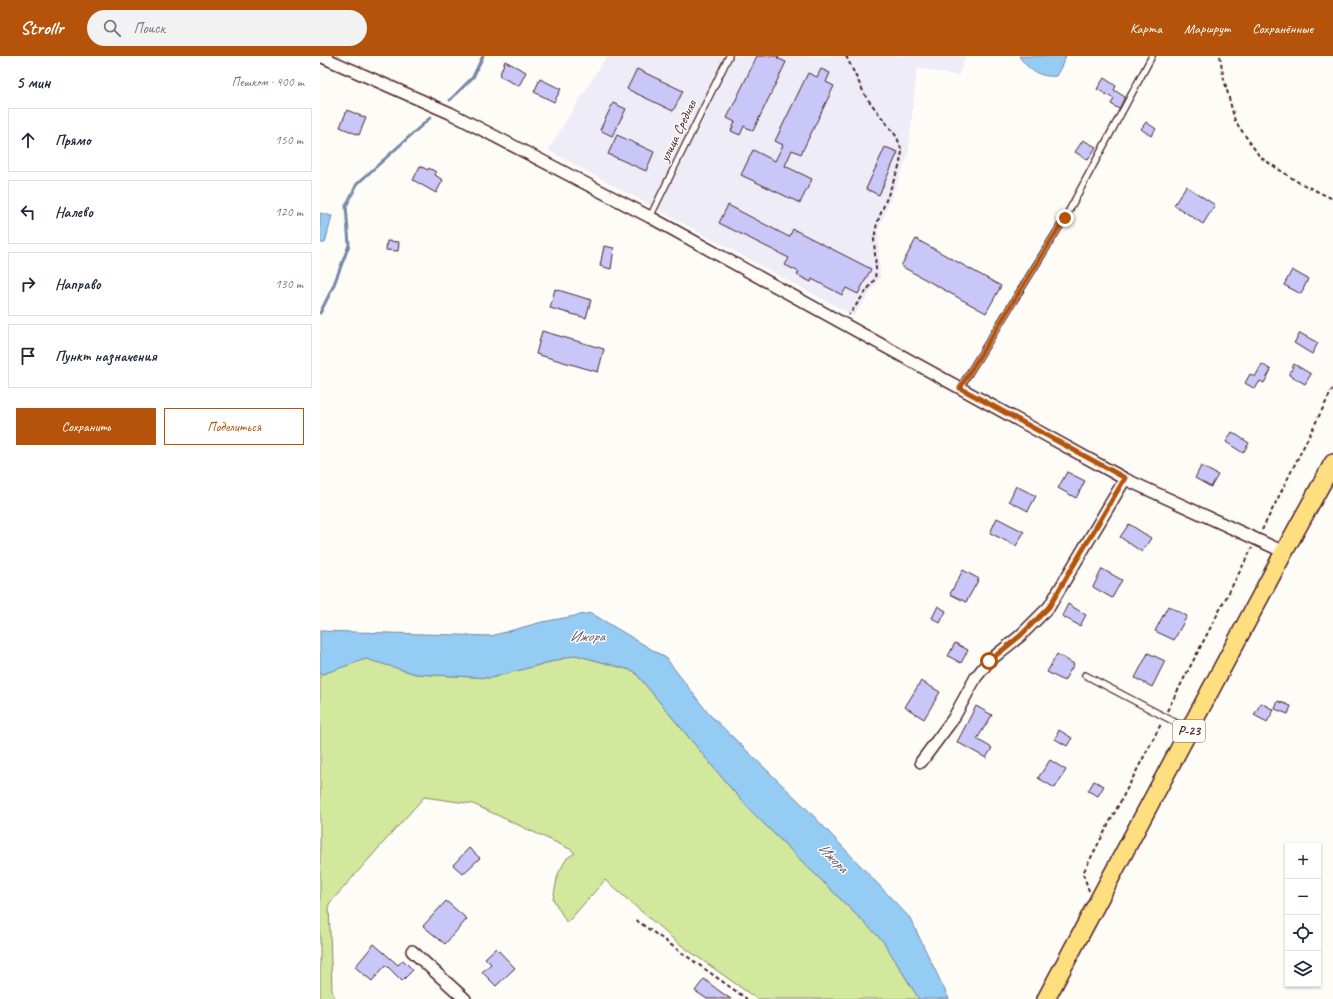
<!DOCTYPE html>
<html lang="ru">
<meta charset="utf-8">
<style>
:root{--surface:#fff;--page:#f2f2f3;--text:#1f2937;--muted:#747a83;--line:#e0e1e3;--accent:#b45309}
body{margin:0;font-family:Caveat,sans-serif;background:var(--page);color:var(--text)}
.controls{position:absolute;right:12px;bottom:12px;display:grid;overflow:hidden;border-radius:0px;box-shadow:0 1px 3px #0004}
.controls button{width:36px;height:36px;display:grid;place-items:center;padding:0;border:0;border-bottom:1px solid var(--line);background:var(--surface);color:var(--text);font:20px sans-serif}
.stop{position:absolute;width:12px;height:12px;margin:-9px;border:3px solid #b45309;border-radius:50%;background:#fff}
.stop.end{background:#b45309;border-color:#fff;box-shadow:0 1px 4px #0008}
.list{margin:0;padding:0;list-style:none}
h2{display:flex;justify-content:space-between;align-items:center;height:52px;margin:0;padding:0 16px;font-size:17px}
h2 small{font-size:13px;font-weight:400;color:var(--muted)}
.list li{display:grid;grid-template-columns:26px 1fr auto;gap:12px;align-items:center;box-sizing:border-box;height:64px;margin:0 8px 8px;padding:0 8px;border:1px solid var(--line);border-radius:0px}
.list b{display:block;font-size:15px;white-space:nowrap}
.list em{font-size:13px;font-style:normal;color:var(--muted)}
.actions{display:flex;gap:8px;padding:12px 16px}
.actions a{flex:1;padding:9px 0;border:1px solid var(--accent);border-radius:0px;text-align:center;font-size:14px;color:var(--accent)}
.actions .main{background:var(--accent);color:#fff}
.icon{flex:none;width:22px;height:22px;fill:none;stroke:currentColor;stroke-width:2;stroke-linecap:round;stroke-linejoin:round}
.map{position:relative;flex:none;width:1013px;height:943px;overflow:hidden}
header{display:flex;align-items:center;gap:24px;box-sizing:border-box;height:56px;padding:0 20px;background:var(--accent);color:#fff}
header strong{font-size:19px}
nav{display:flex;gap:22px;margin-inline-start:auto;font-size:14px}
.search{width:280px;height:36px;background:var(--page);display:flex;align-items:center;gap:10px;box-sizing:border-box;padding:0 14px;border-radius:22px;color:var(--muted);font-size:15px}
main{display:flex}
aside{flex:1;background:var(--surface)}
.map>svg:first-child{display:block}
</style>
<header>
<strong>Strollr</strong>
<div class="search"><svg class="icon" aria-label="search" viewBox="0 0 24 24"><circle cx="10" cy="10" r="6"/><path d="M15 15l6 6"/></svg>Поиск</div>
<nav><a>Карта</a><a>Маршрут</a><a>Сохранённые</a></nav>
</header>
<main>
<aside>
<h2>5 мин<small>Пешком · 400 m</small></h2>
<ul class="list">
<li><svg class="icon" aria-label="ahead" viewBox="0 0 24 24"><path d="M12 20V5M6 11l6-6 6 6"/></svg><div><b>Прямо</b></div><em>150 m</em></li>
<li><svg class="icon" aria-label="left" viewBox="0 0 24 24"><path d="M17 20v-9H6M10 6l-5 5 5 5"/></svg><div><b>Налево</b></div><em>120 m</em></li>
<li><svg class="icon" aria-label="right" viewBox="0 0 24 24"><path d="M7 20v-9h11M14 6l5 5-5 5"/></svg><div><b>Направо</b></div><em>130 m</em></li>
<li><svg class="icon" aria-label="arrive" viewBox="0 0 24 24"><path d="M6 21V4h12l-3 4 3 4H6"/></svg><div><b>Пункт назначения</b></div></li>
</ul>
<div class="actions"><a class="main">Сохранить</a><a>Поделиться</a></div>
</aside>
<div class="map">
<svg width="1013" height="943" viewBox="0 0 1013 943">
<rect width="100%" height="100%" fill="#fdfcf7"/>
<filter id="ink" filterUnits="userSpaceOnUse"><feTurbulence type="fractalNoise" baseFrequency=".025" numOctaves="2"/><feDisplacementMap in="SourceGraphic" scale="8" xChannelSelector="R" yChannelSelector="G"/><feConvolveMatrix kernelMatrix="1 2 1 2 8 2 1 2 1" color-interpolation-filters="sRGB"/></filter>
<g filter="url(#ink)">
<!-- built -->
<path fill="#edecf7" d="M287,0H646L638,20L597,12L588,99L558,174L560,222L534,260L228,94Z"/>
<!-- green -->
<path fill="#d1e89d" stroke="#8e8464" d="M256,599L314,615L409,730L433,757L563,885L599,943H437L358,887L285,824L247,867L233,843L238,818L247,802L255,797L250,793L153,748L104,741L9,848L12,934L15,943H0V618H3L46,602L96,618L171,622Z"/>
<!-- water -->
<path fill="#94ccf3" stroke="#7687a3" d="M699,0H746L741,11L736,20C720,22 707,13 699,0Z
M0,157L12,160L5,187H0Z
M271,557L346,602L388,657L487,753L590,862L629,943H599L563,885L433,757L409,730L314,615L256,599L171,622L96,618L46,603L3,618H0V575L171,580L222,566Z"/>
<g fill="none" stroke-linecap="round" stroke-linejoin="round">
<!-- stream -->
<path stroke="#7687a3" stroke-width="3" d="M130,44L153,21L163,0
M0,257L13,231L29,189L26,150L37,128L111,61"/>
</g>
<!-- building -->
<path fill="#c9c6f8" stroke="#4a1f2b" d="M437,0H459L457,2L466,6L433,75L424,70L420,79L411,75L415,66L407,62Z
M185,5L206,16L199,30L179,20Z
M317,13L363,35L353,55L307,33Z
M501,13L510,17L506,26L514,30L481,98L472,94L465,110L492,123L480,147L421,119L433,94L455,105L463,89L455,85L488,17L497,21Z
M784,22L796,30L794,34L805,41L799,53L791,48L794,43L777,33Z
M220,23L241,33L234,46L214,36Z
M293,47L306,53L292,80L280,74Z
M27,54L46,62L39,79L20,71Z
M826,66L836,73L831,80L821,73Z
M297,79L334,96L326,115L288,98Z
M763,84L776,91L768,104L755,96Z
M565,91L578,96L559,139L546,133Z
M100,110L108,114L109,112L116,116L115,119L123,124L116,137L93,124Z
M866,130L895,149L883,168L854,149Z
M408,149L469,181L473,173L551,213L538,238L526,232L522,239L492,223L491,226L477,219L479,216L465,209L469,202L399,167Z
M596,183L681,230L666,257L581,210Z
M67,185L79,186L78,195L66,194Z
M284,190L294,192L291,213L280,210Z
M972,214L988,223L981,238L964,229Z
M235,233L271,244L266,262L230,252Z
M222,275L284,293L278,316L216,298Z
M980,277L998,287L992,298L974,287Z
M942,308L951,314L944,327L940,325L935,333L925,327L930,318L935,321Z
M974,308L991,318L985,328L969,319Z
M912,376L929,387L923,397L906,386Z
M881,410L898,419L891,431L875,422Z
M747,416L765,425L756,442L738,432Z
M696,430L716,440L708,455L689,445Z
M677,462L704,476L696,490L670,477Z
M809,468L831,482L822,496L800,481Z
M782,513L802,524L792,542L773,531Z
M643,514L659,523L646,546L630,538Z
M748,548L766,559L760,570L742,560Z
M618,550L626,555L620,567L612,562Z
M848,550L867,560L854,584L835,575Z
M635,587L648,594L641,607L628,600Z
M828,597L845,605L832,631L815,622Z
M737,598L754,608L744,625L727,616Z
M601,625L620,636L604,663L585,651Z
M958,645L971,650L968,658L955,653Z
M941,647L954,654L947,666L934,659Z
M656,650L672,659L657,683L672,692L666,702L637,686Z
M739,674L752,682L747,690L735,683Z
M730,704L746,714L735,732L718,722Z
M774,725L784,730L778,740L768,735Z
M149,792L160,802L143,818L133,809Z
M126,845L147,863L125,888L103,870Z
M54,888L78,909L83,904L93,914L82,925L66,909L52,925L35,911Z
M176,892L195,912L176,930L162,916L171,908L165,902Z
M384,923L398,934L411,943H387L375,935Z"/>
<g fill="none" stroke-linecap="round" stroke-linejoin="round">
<defs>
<path id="service" d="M330,161L409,0
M640,332L745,162L832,0
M765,619L868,673"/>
<path id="minor" d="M0,0L130,57L330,161L805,423L964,496
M601,706L633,663L656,621L669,605L700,580L729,551L805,423
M92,895L145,943"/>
<path id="primary" d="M726,943L964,496L1013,407"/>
</defs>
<!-- service casing -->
<use href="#service" stroke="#4a1f2b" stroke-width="8"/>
<!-- minor casing -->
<use href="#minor" stroke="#4a1f2b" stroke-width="14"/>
<!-- primary casing -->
<use href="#primary" stroke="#4a1f2b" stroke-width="20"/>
<!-- path -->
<path stroke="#4a1f2b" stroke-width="2" stroke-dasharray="4 3" stroke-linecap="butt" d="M526,0L546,41L577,81L582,96L579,111L557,167L554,184L556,213L555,223L529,259
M900,0L903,19L915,65L940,101L978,126L1013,143
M942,474L1013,332
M847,655L932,492
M769,835L763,817L841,668
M316,864L427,943"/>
<!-- service -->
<use href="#service" stroke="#fdfcf7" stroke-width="5.5"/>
<!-- minor -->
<use href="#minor" stroke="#fdfcf7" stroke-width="11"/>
<!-- primary -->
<use href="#primary" stroke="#fddf80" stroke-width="17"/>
</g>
</g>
<g fill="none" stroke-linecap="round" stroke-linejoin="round" filter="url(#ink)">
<!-- route -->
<path stroke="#b45309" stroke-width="5" d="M669,605L700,580L729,551L805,422L640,332L745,162"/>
</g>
<g text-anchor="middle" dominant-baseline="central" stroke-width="3" stroke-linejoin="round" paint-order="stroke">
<!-- shield labels -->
<rect fill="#fdfcf7" stroke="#806168" stroke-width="1" x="853" y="664" width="32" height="22" rx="3"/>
<g font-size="13" font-weight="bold" fill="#4a1f2b">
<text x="869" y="675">Р-23</text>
</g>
<!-- street labels -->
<g font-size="14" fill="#4a1f2b" stroke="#fdfcf7">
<text transform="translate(358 75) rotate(-64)">улица Средняя</text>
</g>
<!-- water labels -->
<g font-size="15" font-style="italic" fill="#605367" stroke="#fdfcf7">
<text x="267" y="580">Ижора</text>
<text transform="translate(513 802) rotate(45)">Ижора</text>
</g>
</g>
</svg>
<div class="controls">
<button>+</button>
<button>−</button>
<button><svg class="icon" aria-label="locate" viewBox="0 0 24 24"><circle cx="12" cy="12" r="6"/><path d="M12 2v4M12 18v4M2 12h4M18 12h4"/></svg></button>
<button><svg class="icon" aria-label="layers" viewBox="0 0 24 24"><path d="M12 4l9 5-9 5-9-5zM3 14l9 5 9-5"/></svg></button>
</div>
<div class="stop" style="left:669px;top:605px"></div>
<div class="stop end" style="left:745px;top:162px"></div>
</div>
</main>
